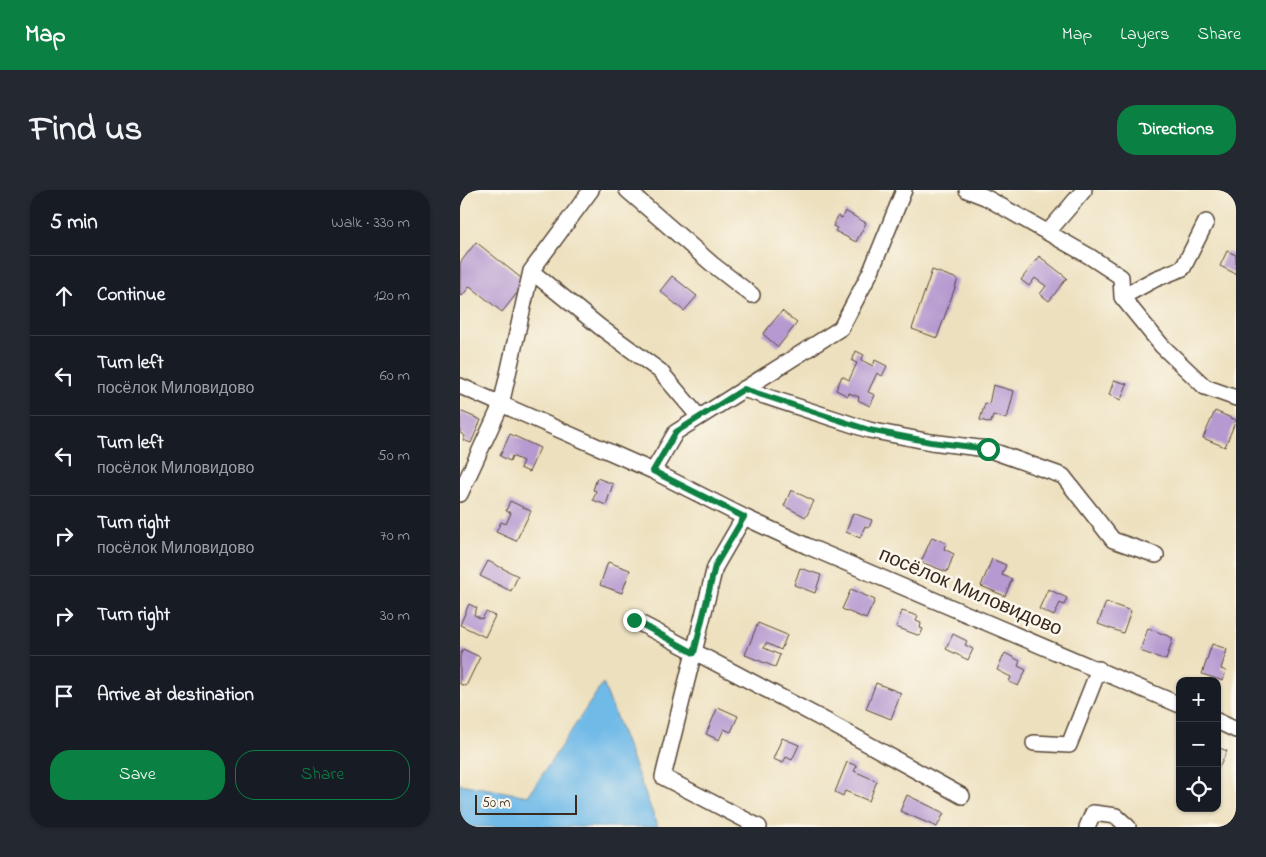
<!DOCTYPE html>
<meta charset="utf-8">
<style>
:root{--surface:#171b24;--page:#242831;--text:#f1f3f6;--muted:#9ea1a6;--line:#363941;--accent:#0b8043}
body{margin:0;font-family:"Indie Flower",sans-serif;background:var(--page);color:var(--text)}
.controls{position:absolute;right:15px;bottom:15px;display:grid;overflow:hidden;border-radius:10px;box-shadow:0 1px 4px #0004}
.controls button{width:45px;height:45px;display:grid;place-items:center;padding:0;border:0;border-bottom:1px solid var(--line);background:var(--surface);color:var(--text);font:25px sans-serif}
.scale{position:absolute;left:15px;bottom:12px;width:102px;box-sizing:border-box;padding-left:5px;border:2px solid #3b2a1e;border-top:0;font-size:14px;line-height:18px;white-space:nowrap;color:#3b2a1e;-webkit-text-stroke:4px #fbf7ec;paint-order:stroke}
.stop{position:absolute;width:15px;height:15px;margin:-11px;border:4px solid #0b8043;border-radius:50%;background:#fff}
.stop.end{background:#0b8043;border-color:#fff;box-shadow:0 1px 5px #0008}
.list{margin:0;padding:0;list-style:none}
h2{display:flex;justify-content:space-between;align-items:center;height:65px;margin:0;padding:0 20px;font-size:21px}
h2 small{font-size:16px;font-weight:400;color:var(--muted)}
.list li{display:grid;grid-template-columns:32px 1fr auto;gap:15px;align-items:center;box-sizing:border-box;height:80px;padding:0 20px;border-top:1px solid var(--line)}
.list b{display:block;font-size:19px;white-space:nowrap}
.list p{margin:0;font-size:16px;white-space:nowrap;color:var(--muted)}
.list em{font-size:16px;font-style:normal;color:var(--muted)}
.actions{display:flex;gap:10px;padding:15px 20px}
.actions a{flex:1;padding:11px 0;border:1px solid var(--accent);border-radius:20px;text-align:center;font-size:18px;color:var(--accent)}
.actions .main{background:var(--accent);color:#fff}
.icon{flex:none;width:28px;height:28px;fill:none;stroke:currentColor;stroke-width:2;stroke-linecap:round;stroke-linejoin:round}
.map{position:relative;flex:none;width:776px;height:637px;overflow:hidden;border-radius:20px}
header{display:flex;align-items:center;gap:30px;box-sizing:border-box;height:70px;padding:0 25px;background:var(--accent);color:#fff}
header strong{font-size:24px}
nav{display:flex;gap:28px;margin-inline-start:auto;font-size:18px}
.intro{display:flex;align-items:center;justify-content:space-between;box-sizing:border-box;height:120px;padding:0 30px}
h1{margin:0;font-size:35px}
.button{padding:12px 22px;border-radius:20px;background:var(--accent);color:#fff;font-size:18px;font-weight:700}
main{display:flex;gap:30px;padding:0 30px}
aside{flex:1;background:var(--surface);border-radius:20px;box-shadow:0 1px 4px #0004}
.map>svg:first-child{display:block}
</style>
<header>
<strong>Map</strong>
<nav><a>Map</a><a>Layers</a><a>Share</a></nav>
</header>
<div class="intro"><h1>Find us</h1><a class="button">Directions</a></div>
<main>
<aside>
<h2>5 min<small>Walk · 330 m</small></h2>
<ul class="list">
<li><svg class="icon" aria-label="ahead" viewBox="0 0 24 24"><path d="M12 20V5M6 11l6-6 6 6"/></svg><div><b>Continue</b></div><em>120 m</em></li>
<li><svg class="icon" aria-label="left" viewBox="0 0 24 24"><path d="M17 20v-9H6M10 6l-5 5 5 5"/></svg><div><b>Turn left</b><p>посёлок Миловидово</p></div><em>60 m</em></li>
<li><svg class="icon" aria-label="left" viewBox="0 0 24 24"><path d="M17 20v-9H6M10 6l-5 5 5 5"/></svg><div><b>Turn left</b><p>посёлок Миловидово</p></div><em>50 m</em></li>
<li><svg class="icon" aria-label="right" viewBox="0 0 24 24"><path d="M7 20v-9h11M14 6l5 5-5 5"/></svg><div><b>Turn right</b><p>посёлок Миловидово</p></div><em>70 m</em></li>
<li><svg class="icon" aria-label="right" viewBox="0 0 24 24"><path d="M7 20v-9h11M14 6l5 5-5 5"/></svg><div><b>Turn right</b></div><em>30 m</em></li>
<li><svg class="icon" aria-label="arrive" viewBox="0 0 24 24"><path d="M6 21V4h12l-3 4 3 4H6"/></svg><div><b>Arrive at destination</b></div></li>
</ul>
<div class="actions"><a class="main">Save</a><a>Share</a></div>
</aside>
<div class="map">
<svg width="776" height="637" viewBox="0 0 776 637">
<rect width="100%" height="100%" fill="#fbf7ec"/>
<filter id="ink" filterUnits="userSpaceOnUse"><feTurbulence type="fractalNoise" baseFrequency=".02" numOctaves="2"/><feDisplacementMap in="SourceGraphic" scale="10" xChannelSelector="R" yChannelSelector="G"/><feConvolveMatrix kernelMatrix="1 2 1 2 8 2 1 2 1" color-interpolation-filters="sRGB"/></filter>
<filter id="wash" filterUnits="userSpaceOnUse"><feTurbulence type="fractalNoise" baseFrequency=".0096" numOctaves="4" result="noise"/><feDisplacementMap in="SourceGraphic" scale="20" xChannelSelector="R" yChannelSelector="G"/><feGaussianBlur stdDeviation="1.12" result="paint"/><feColorMatrix in="noise" values="0 0 0 0 0 0 0 0 0 0 0 0 0 0 0 0 0 1.4 0 .05"/><feComposite in="paint" operator="in"/></filter>
<g filter="url(#wash)">
<rect width="100%" height="100%" fill="#ede0be"/>
<!-- water -->
<path fill="#6fbae8" stroke="#557283" d="M143,493L198,637H0V594L68,606Z"/>
<g id="blocks">
<!-- building -->
<path fill="#b599d0" d="M385,21L406,33L396,52L375,41L377,38L373,36L378,26L382,28Z
M16,52L66,92L42,122L10,96L2,106L0,105V73Z
M767,61L776,65V84L760,76Z
M579,66L607,88L589,111L580,104L586,96L575,88L569,96L561,90Z
M472,80L498,89L477,148L452,139Z
M212,86L237,106L224,121L200,101Z
M322,121L337,133L318,157L303,144Z
M396,161L404,165L401,170L413,176L415,170L427,176L422,186L417,183L408,202L415,205L410,216L398,210L399,207L389,203L388,206L376,200L382,186L389,190L397,173L392,171Z
M654,190L667,194L661,210L649,205Z
M533,195L554,201L547,229L533,225L531,233L520,230L525,213L529,214Z
M0,221L21,230L11,253L3,250L5,246L0,243Z
M755,221L776,230L765,257L743,248Z
M50,244L80,258L69,282L60,278L63,271L52,266L50,271L40,266Z
M137,288L153,294L146,315L133,310L136,301L133,300Z
M331,300L354,311L346,327L324,316Z
M50,311L71,321L56,351L36,342L41,332L46,334L51,323L46,321Z
M393,323L412,330L409,338L405,336L400,348L386,342Z
M472,347L486,353L484,359L494,364L487,382L461,372Z
M532,369L546,375L542,385L552,389L545,406L521,396Z
M28,371L58,386L51,401L20,386Z
M148,372L170,380L162,403L140,395Z
M340,378L361,385L355,403L334,395Z
M391,399L415,410L406,429L382,419Z
M588,399L607,408L604,415L600,413L594,426L579,419Z
M646,412L671,421L663,443L638,434Z
M9,414L17,418L14,425L22,429L26,422L35,426L25,447L0,435Z
M442,421L458,426L456,431L461,433L460,438L463,439L460,446L436,437Z
M298,433L327,445L321,460L306,453L304,458L320,465L315,477L285,465Z
M688,438L713,448L706,470L680,461Z
M493,444L507,451L505,455L513,459L508,470L486,459Z
M752,454L767,459L761,479L766,481L763,491L742,484Z
M3,459L20,467L6,496L0,494V466Z
M545,463L560,471L558,476L566,480L558,496L549,492L551,487L537,480Z
M416,493L441,503L431,529L406,519Z
M258,517L278,526L271,542L264,539L259,550L246,544Z
M322,548L339,555L332,570L326,567L323,573L313,569Z
M757,557L767,561L760,576L757,575Z
M387,572L397,576L394,581L417,591L409,611L385,601L383,606L375,602Z
M447,605L484,623L477,637L440,621Z"/>
</g>
</g>
<g filter="url(#ink)">
<use href="#blocks" fill-opacity="0" stroke="#564536" stroke-width="1"/>
<g fill="none" stroke-linecap="round" stroke-linejoin="round">
<defs>
<path id="minor" d="M167,0L252,74L292,105
M507,0L525,7L629,66L661,87L662,107L702,156L745,197L776,208
M588,42L624,0
M71,81L140,137L200,181L239,227
M662,107L695,89L723,78L746,32
M0,196L193,281L284,327L347,356L720,515
M283,199L409,240L471,252L527,259L603,286L653,350L696,365
M193,281L216,242L381,138L411,81L444,0
M0,304L41,215L71,81L131,0
M284,327L255,377L203,587L299,637
M174,430L368,532L502,606
M757,531L776,540
M574,553L609,555L639,479
M627,637L633,623L656,626L668,637"/>
</defs>
<!-- minor casing -->
<use href="#minor" stroke="#564536" stroke-width="18"/>
<!-- minor -->
<use href="#minor" stroke="#fff" stroke-width="15"/>
</g>
</g>
<g fill="none" stroke-linecap="round" stroke-linejoin="round" filter="url(#ink)">
<!-- route -->
<path stroke="#0b8043" stroke-width="6" d="M174,430L234,463L255,376L284,327L193,281L216,242L284,199L409,240L471,252L528,259"/>
</g>
<g text-anchor="middle" dominant-baseline="central" stroke-width="5" stroke-linejoin="round" paint-order="stroke">
<!-- street labels -->
<g font-size="20" fill="#3b2a1e" stroke="#fbf7ec">
<text transform="translate(510 403) rotate(23)">посёлок Миловидово</text>
</g>
</g>
</svg>
<div class="controls">
<button>+</button>
<button>−</button>
<button><svg class="icon" aria-label="locate" viewBox="0 0 24 24"><circle cx="12" cy="12" r="6"/><path d="M12 2v4M12 18v4M2 12h4M18 12h4"/></svg></button>
</div>
<div class="scale">50 m</div>
<div class="stop" style="left:528px;top:259px"></div>
<div class="stop end" style="left:174px;top:430px"></div>
</div>
</main>
